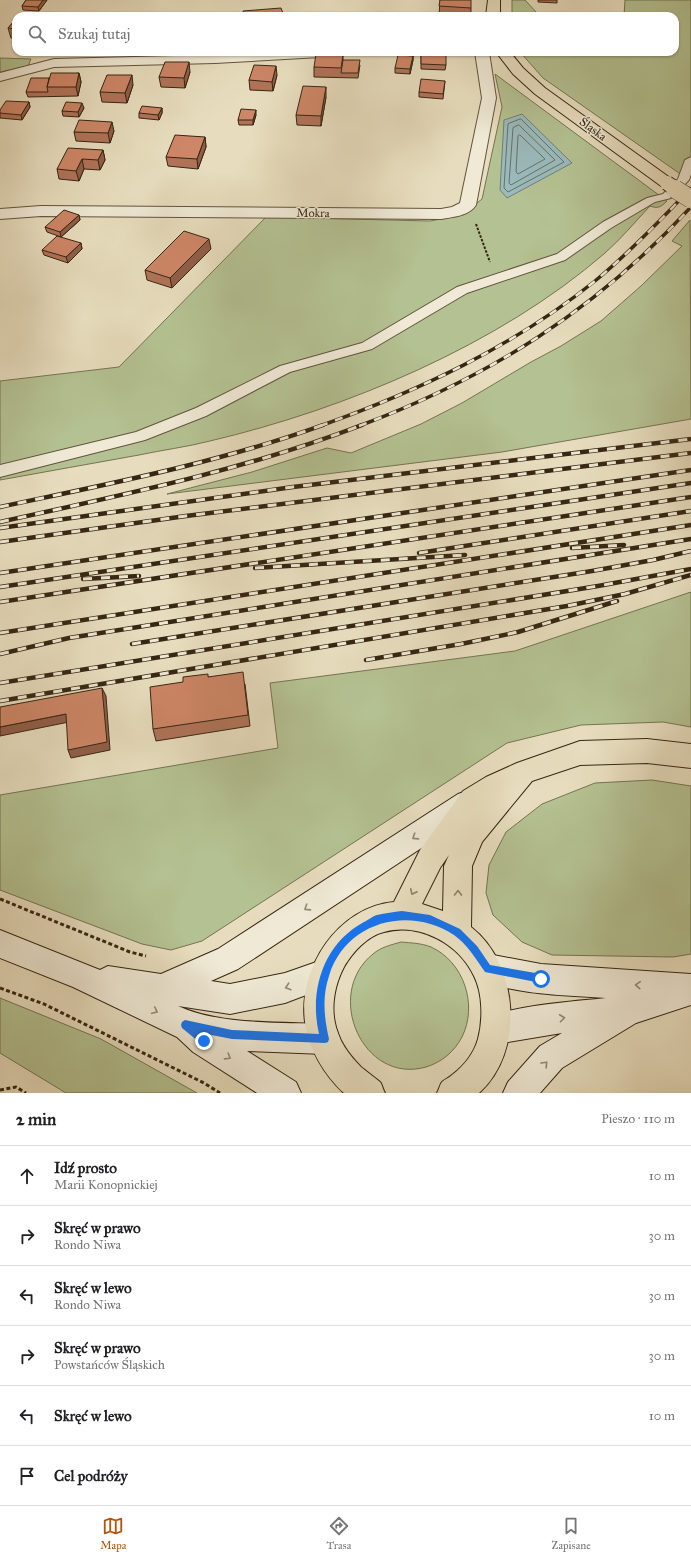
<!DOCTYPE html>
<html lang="pl">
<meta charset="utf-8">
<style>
:root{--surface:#fff;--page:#f2f2f2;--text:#202124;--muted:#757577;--line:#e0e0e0;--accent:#b45309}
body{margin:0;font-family:"IM FELL Great Primer",serif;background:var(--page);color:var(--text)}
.stop{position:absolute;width:12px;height:12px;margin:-9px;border:3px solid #1a73e8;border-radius:50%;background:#fff}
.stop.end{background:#1a73e8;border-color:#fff;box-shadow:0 1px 4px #0008}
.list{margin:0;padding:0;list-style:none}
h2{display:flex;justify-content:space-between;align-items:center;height:52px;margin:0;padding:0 16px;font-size:17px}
h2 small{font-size:13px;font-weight:400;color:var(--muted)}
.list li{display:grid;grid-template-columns:26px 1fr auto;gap:12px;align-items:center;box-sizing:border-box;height:60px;padding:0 16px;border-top:1px solid var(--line)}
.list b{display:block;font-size:15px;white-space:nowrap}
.list p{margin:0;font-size:13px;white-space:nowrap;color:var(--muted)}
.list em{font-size:13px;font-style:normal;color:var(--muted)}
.icon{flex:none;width:22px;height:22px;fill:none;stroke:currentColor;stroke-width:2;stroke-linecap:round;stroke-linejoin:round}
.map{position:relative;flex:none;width:691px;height:1093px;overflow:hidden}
.search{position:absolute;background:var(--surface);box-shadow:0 1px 3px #0004;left:12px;right:12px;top:12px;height:44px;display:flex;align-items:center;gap:10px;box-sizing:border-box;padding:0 14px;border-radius:12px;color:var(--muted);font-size:15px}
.sheet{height:412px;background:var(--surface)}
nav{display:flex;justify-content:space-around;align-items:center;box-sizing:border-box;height:56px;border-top:1px solid var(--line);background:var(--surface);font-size:11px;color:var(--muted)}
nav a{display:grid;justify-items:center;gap:2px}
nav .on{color:var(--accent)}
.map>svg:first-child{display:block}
</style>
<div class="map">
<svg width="691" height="1093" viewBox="0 0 691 1093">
<rect width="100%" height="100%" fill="#e7ddbe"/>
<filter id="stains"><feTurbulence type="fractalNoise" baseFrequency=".005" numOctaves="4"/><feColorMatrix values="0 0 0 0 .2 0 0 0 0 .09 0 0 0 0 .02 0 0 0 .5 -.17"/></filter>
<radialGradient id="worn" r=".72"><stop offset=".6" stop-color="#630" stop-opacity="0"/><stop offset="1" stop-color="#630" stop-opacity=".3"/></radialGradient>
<!-- green -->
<path fill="#b4c192" stroke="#757452" d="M512,0H525L537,13L544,16H512Z
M625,0H691V172L686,178L543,78L520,52H675V16H624Z
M0,58L31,59L28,66L0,72Z
M495,74L667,201C661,207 658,209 650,206C635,222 621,239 605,253C499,345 346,409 210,441C187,447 162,450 139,455C93,463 46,472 0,480V381L119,367L266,217L430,221L462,215L482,199L502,107Z
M690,220L691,419L502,452L167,494L252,472L327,448L351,453L421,424L462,403L531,362L561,346L601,321L641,286L682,246L672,241Z
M691,592V727L663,722L581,725L507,743L202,941L171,950L142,944L0,890V795L278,748L270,683L515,651Z
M652,780L691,786V954L673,957L552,955L522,942L493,915L486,893L489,865L506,832L542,804L595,783Z
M401,942C411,943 421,943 431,947C464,962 478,1005 462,1037C454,1052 442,1062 426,1067C363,1085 323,994 373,954C381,947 391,945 401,942Z
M0,998L101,1039L197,1093H66L0,1053Z"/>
<!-- water -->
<path fill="#9ababb" stroke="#727f77" d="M522,114L572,163L507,198L500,190L504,120Z"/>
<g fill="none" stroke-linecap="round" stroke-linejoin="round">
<!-- shore -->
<path stroke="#687066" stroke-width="1" d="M521,119L564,162L508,192L504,188L508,124Z
M519,125L555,160L511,185L509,183L513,128Z
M520,135L545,159L518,174L516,172L518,136Z"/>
<defs>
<path id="lane" d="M691,157V174L689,180L671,198L655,202L611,228L565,260L467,293L372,349L290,372L206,416L145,440L0,477V465L136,432L196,408L280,366L362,343L457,287L557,254L603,222L647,198L663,194L678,179L685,160Z"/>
<path id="street" d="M266,52H345L343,55L338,56L215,63L54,67L0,81V73L54,59L215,55Z
M475,52H489L496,98L476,205C469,216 453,217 441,219L41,216L0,219V209L41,206L441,209L452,207L460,203L482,98Z"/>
<path id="secondary" d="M467,791L476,794L480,803L476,812L238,969L211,981L230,984L285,973L325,959L335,964L340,974L335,984L285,1003L230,1014L178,1006C219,1025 280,1022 325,1024L336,1028L340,1039L336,1050L325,1054L247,1051L296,1082L301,1093H257L193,1052L177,1037L73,987L0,958V930L100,970L108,966L161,974L218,949L458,794Z
M488,954L541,964L691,974V1005L636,1023L562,1068L540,1093H503L508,1082L540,1046L562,1033L496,1044L485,1040L481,1029L485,1018C518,1005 570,1002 606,998C566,995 516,995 478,979L473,969L478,959Z"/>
<path id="primary" d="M488,0H500V16H486Z
M496,52H510L523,68L545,88L673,180L675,183L673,186L667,188L661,186L535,94L513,74Z
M647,739L691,744V768L647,763L580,765L532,781L482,842L472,866L471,927C519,964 525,1052 479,1093H437C439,1090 440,1084 442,1082C445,1079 449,1078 452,1075C464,1066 474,1053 478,1039C483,1020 483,994 474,976C459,944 420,922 384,932C367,936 352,953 344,967C335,984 331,1005 335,1023C338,1040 349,1055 361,1067C367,1072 374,1077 380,1082C382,1084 383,1090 385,1093H344C325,1076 308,1048 305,1022C298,968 338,907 394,902L420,850L463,791L486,777L517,763L580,741ZM449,855L444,866L443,911L422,904L440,868Z"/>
</defs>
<!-- lane casing -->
<use href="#lane" stroke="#62543d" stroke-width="2"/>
<!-- street casing -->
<use href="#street" stroke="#62543d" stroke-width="2"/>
<!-- secondary casing -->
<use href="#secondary" stroke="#362612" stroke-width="2"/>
<!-- primary casing -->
<use href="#primary" stroke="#362612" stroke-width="2"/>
<!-- path-far1 -->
<path stroke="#362612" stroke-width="2" stroke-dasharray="2.5 1.5" stroke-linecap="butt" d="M476,224L490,262"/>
<!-- path -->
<path stroke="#362612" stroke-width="3" stroke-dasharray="4 2.5" stroke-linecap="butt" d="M0,899L130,952L146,956
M0,988L44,1004L204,1083L220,1093
M0,1090L16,1087L26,1093"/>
<!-- lane -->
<use href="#lane" fill="#efe9d5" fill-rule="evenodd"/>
<!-- street -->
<use href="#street" fill="#efe9d5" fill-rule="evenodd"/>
<!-- secondary -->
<use href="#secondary" fill="#efe9d5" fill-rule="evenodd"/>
<!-- primary -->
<use href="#primary" fill="#e7ddbe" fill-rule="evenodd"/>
<defs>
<path id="rail-far2" d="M689,190L691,188"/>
<path id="rail-far1" d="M320,426C418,391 513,347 595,281C629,253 660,221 690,189
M359,426C490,377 596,310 691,207"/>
<path id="rail" d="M0,507C108,484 218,463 323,425
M0,522C122,495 245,470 362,425
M0,528L293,487L691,439
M0,542L186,516L691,453
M572,548L624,545
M419,553L691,511
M255,568L465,555
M0,573L691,470
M83,579L139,576
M0,587L691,483
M0,602L691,497
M0,633L691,525
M132,644L592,571L653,560L691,551
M0,654L69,638L691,539
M366,660L461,644L518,632L617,601
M0,683L598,586L691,569
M0,701L567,606L625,594L691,575"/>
</defs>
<!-- rail-far2 casing -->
<use href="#rail-far2" stroke="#362612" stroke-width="3"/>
<!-- rail-far1 casing -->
<use href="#rail-far1" stroke="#362612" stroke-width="3.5"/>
<!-- rail casing -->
<use href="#rail" stroke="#362612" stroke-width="4.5"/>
<!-- rail-far2 -->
<use href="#rail-far2" stroke="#efe9d5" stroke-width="2" stroke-dasharray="6" stroke-linecap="butt"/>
<!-- rail-far1 -->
<use href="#rail-far1" stroke="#efe9d5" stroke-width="2.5" stroke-dasharray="8" stroke-linecap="butt"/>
<!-- rail -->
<use href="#rail" stroke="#efe9d5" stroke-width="3" stroke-dasharray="9" stroke-linecap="butt"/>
<defs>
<path id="primary-bridge-far1" d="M667,183L677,190"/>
<path id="primary-bridge" d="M675,189L691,199"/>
</defs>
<!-- primary-bridge-far1 casing -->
<use href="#primary-bridge-far1" stroke="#362612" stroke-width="16" stroke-linecap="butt"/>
<!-- primary-bridge casing -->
<use href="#primary-bridge" stroke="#362612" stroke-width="19" stroke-linecap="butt"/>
<!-- primary-bridge-far1 -->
<use href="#primary-bridge-far1" stroke="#e7ddbe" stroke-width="14"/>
<!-- primary-bridge -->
<use href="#primary-bridge" stroke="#e7ddbe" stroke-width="18"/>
</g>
<!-- wall -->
<path fill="#b07359" stroke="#362612" d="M26,0H47L39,11L23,10L22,6Z
M440,0L471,8V16H439Z
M538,0H557V3L538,2Z
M16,19V38H11L8,28Z
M421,53L446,65L445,70L421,69Z
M343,55V60L360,65L358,78L314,77V67Z
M413,56V60L410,74L395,73V68Z
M190,72L185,88L161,87L159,77Z
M79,73L81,82L78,96L28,97L26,92L49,78Z
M277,75L273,91L250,90L249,80Z
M445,81L443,99L419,97V92Z
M133,85L127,103L102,102L100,92Z
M326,97L321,126L297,125L296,115Z
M29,102L30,107L22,120L0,118V110Z
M84,108L79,117L63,116L62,111Z
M162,108V113L159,120L139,118V113Z
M256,115L253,125H239L238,120Z
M114,131L110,143L76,141L74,132Z
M205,137L206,147L198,169L168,166L166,157Z
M103,150L105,160L100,170L84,169L79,181L59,179L57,169Z
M79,215L80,220L61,237L47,232L45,227Z
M81,243L82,249L68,263L44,255L42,250Z
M211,249L172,288L147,280L145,270Z
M209,677L245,684L250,726L156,741L153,729L183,682Z"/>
<!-- shaded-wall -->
<path fill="#905e48" stroke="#362612" d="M43,0H47L39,11L38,7Z
M413,56V60L410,74V69Z
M189,62L190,72L185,88L184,78Z
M276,66L277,75L273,91L272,82Z
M79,73L81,82L78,96L76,87Z
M132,75L133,85L127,103L125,93Z
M326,87V97L321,126V116Z
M29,102L30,107L22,120L21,115Z
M82,103L84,108L79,117L78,112Z
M162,108V113L159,120L158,115Z
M256,110V115L253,125V120Z
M112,122L114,131L110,143L108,133Z
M205,137L206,147L198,169L197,159Z
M103,150L105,160L100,170L98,160Z
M82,159L84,169L79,181L76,171Z
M79,215L80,220L61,237L60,232Z
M209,239L211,249L172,288L170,278Z
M81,243L82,249L68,263L66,257Z
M102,688L106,696L110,750L71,758L68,750Z
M66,714L69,722L0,736V727Z"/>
<!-- building -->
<path fill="#cd8667" stroke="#362612" d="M26,0H43L38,7L22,6Z
M440,0H471V8L439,6Z
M281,8L284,16H244L243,11Z
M144,15H171V16H144Z
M16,19V29L8,28Z
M421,53H446V65L421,64Z
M316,54L343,55L341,68L314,67Z
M398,55L413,56L410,69L395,68Z
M343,60H360L358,73H341Z
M165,62H189L184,78L159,77Z
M254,65L276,66L272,82L249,80Z
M51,73H79L76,87H47Z
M107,75H132L125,93L100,92Z
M31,78H49L47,87L48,92H26Z
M421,79L445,81L443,94L419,92Z
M303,86L326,87L321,116L296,115Z
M6,101L29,102L21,115L0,113V110Z
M66,102L82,103L78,112L62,111Z
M142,106L162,108L158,115L139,113Z
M241,109L256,110L253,120H238Z
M79,120L112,122L108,133L74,132Z
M175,135L205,137L197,159L166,157Z
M68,148L103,150L98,160L82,159L76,171L57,169Z
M64,210L79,215L60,232L45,227Z
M184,231L209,239L170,278L145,270Z
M57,236L81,243L66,257L42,250Z
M243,672L248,715L153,729L150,687L183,682V677L208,674V677Z
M102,688L107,742L68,750L66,714L0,727V707Z"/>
<!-- one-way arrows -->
<defs><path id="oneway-chevron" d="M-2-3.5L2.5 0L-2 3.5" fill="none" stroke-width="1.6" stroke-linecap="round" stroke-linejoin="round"/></defs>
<g stroke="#928874">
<use href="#oneway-chevron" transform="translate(415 837) rotate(147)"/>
<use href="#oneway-chevron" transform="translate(307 908) rotate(147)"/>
<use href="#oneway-chevron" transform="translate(638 985) rotate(-176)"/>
<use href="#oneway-chevron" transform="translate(288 987) rotate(162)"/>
<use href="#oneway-chevron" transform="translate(155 1011) rotate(25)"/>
<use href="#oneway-chevron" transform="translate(562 1018) rotate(-7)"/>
<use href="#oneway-chevron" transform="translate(228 1057) rotate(32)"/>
<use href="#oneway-chevron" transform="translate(545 1064) rotate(-47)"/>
</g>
<g stroke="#8e8268">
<use href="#oneway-chevron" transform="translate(413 892) rotate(116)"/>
<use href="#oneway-chevron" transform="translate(458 893) rotate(-89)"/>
</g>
<!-- route -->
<path fill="#1a73e8" d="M402,911L430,915L460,929L477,946L490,965L541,974L544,976L545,979L544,982L541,983L485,972C476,959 467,944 454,935C409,905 345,922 329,976C322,997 324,1017 329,1039L328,1042L325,1043L232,1039L201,1033L208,1041L207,1045L204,1046L182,1028L181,1025L182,1022L185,1020L232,1030L319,1034C309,991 323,944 364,922C368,920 373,916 377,915C385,913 394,912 402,911Z"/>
<g text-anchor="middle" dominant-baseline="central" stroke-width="3" stroke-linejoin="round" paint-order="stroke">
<!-- far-street labels -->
<g font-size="12" fill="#362612" stroke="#efe9d5">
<text transform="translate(593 129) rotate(36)">Śląska</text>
<text transform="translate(313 213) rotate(1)">Mokra</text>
</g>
</g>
<rect width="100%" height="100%" filter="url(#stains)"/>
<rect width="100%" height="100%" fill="url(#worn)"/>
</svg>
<div class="stop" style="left:541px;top:979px"></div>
<div class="stop end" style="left:204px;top:1041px"></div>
<div class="search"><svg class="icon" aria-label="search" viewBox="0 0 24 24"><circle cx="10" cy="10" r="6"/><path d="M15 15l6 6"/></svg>Szukaj tutaj</div>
</div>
<section class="sheet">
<h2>2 min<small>Pieszo · 110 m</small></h2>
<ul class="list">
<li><svg class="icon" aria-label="ahead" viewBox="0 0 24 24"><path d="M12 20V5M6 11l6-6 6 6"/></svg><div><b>Idź prosto</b><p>Marii Konopnickiej</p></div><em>10 m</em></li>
<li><svg class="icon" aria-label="right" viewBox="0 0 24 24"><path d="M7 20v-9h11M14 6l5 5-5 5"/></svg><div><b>Skręć w prawo</b><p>Rondo Niwa</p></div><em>30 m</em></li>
<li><svg class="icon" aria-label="left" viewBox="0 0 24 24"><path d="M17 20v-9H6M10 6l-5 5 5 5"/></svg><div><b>Skręć w lewo</b><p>Rondo Niwa</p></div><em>30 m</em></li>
<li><svg class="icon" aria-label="right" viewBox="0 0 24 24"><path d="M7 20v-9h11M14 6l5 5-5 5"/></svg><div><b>Skręć w prawo</b><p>Powstańców Śląskich</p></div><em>30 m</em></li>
<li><svg class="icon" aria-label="left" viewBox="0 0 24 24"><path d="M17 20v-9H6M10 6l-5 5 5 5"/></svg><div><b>Skręć w lewo</b></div><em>10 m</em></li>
<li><svg class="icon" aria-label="arrive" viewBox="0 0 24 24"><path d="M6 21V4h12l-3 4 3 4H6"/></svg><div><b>Cel podróży</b></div></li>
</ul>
</section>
<nav>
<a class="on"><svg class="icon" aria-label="map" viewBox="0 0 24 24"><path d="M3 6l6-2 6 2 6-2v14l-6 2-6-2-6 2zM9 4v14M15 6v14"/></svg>Mapa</a>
<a><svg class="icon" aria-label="directions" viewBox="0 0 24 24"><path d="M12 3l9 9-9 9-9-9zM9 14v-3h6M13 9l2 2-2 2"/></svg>Trasa</a>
<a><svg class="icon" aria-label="saved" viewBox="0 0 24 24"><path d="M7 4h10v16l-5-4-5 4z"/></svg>Zapisane</a>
</nav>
